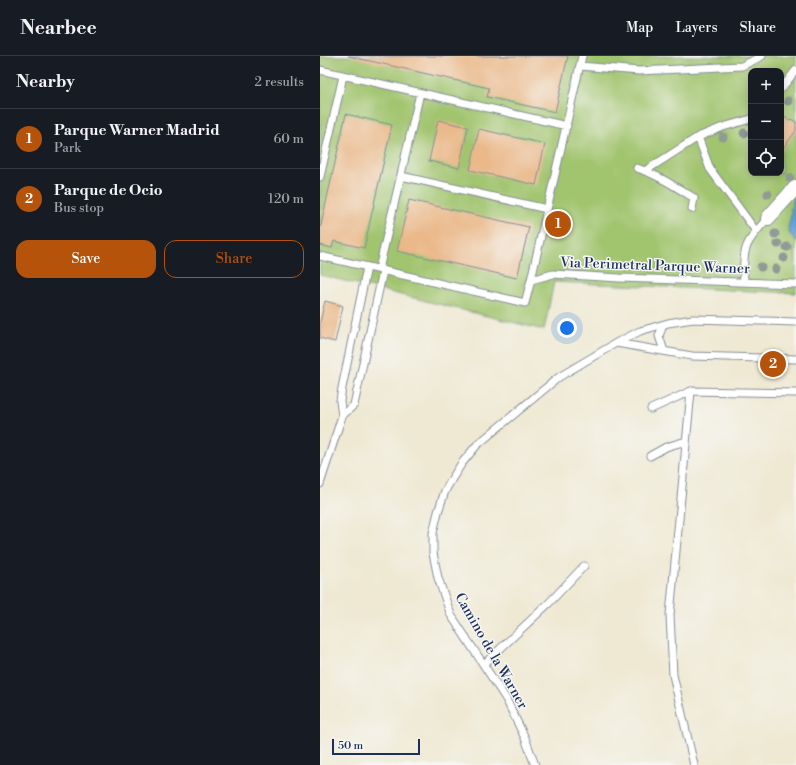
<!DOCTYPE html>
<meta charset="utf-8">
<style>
:root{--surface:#171b24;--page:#242831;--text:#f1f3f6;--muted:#9ea1a6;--line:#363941;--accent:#b45309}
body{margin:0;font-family:"Libre Bodoni",serif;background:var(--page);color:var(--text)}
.controls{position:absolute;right:12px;top:12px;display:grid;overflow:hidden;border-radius:8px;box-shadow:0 2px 10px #0003}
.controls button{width:36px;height:36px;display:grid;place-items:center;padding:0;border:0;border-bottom:1px solid var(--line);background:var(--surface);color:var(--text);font:20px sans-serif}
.scale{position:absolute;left:12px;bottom:10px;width:88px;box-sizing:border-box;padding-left:4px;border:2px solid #1b2f5e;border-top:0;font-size:11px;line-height:14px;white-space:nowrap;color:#1b2f5e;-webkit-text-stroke:3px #f6f6f2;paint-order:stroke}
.you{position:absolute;left:247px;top:272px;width:14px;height:14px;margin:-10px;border:3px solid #fff;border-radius:50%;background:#1a73e8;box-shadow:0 0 0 6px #1a73e833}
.badge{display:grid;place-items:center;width:26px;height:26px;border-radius:50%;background:var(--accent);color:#fff;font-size:13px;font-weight:700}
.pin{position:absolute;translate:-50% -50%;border:2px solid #fff;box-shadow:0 1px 4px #0006}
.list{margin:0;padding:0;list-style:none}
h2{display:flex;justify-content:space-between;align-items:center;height:52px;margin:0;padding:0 16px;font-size:17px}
h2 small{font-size:13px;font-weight:400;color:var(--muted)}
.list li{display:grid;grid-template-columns:26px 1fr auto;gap:12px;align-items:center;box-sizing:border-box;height:60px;padding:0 16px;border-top:1px solid var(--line)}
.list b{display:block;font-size:15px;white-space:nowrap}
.list p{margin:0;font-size:13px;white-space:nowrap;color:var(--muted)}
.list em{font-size:13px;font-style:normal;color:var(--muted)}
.actions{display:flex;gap:8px;padding:12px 16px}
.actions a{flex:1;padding:9px 0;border:1px solid var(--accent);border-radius:12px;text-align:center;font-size:14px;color:var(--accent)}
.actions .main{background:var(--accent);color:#fff}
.icon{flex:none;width:22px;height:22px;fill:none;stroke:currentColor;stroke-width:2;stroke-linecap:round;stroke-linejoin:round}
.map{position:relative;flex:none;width:476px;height:709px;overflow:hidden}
header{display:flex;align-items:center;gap:24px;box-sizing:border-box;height:56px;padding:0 20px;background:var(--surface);border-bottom:1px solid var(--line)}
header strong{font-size:19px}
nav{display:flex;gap:22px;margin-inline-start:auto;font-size:14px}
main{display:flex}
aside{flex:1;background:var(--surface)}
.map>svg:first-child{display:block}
</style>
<header>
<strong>Nearbee</strong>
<nav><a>Map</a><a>Layers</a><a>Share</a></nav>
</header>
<main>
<aside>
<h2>Nearby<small>2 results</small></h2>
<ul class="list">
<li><span class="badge">1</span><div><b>Parque Warner Madrid</b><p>Park</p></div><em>60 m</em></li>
<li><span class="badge">2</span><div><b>Parque de Ocio</b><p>Bus stop</p></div><em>120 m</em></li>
</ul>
<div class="actions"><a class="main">Save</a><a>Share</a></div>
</aside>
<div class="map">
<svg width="476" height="709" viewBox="0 0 476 709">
<rect width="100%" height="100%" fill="#f6f6f2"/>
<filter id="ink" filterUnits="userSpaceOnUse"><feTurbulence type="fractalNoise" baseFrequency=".025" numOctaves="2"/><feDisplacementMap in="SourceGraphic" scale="8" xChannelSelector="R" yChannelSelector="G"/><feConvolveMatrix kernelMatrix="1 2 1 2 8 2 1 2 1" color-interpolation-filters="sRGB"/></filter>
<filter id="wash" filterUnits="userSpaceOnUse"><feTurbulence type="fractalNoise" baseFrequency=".012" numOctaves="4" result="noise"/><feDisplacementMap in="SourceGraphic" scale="16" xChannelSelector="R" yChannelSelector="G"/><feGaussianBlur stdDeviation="0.9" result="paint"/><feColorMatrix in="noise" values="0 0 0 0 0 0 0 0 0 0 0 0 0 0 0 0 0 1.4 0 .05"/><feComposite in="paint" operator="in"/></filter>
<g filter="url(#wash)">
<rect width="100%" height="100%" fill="#efe9d3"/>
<!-- green -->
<path fill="#a1c46e" stroke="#5e7a66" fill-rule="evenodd" d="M0,0H476V237L234,226L224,274L0,219ZM431,15H461V117H431Z"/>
<!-- water -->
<path fill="#619fd2" stroke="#3e6798" d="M475,139L476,140V185L470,178L468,171L471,159V152Z"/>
<g id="blocks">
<!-- building -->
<path fill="#eab889" d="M28,0H248L235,56L167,41L169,32Z
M26,58L72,69L44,192L14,185L12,192L0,189V173Z
M461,58L470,65L471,63L476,66V75L461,95Z
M118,64L148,71L139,112L109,105Z
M159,73L225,88L216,129L150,114Z
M89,144L209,171L197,222L77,195Z
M5,245L23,250L15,286L0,282V266Z"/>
</g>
</g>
<g filter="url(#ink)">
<use href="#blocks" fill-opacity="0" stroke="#858c98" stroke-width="1"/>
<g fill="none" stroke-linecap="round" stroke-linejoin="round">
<defs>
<path id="lane" d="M260,10L319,15L422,10L442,0
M0,14L247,70
M461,33L476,14
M378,81L390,113L436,175
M317,112C338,119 356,131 374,142L372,153
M325,115L378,81L403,71L431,63
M81,120L227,153
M0,121L23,20
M0,200L205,247L211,224L233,218L299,222L476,228
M59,213L100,37
M211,224L262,0
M424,226C422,192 425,187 448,162
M343,269L339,280L344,295
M296,287L372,300L476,303
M331,353L371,335
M22,360L20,345L22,332L47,211
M330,400L346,391L366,385
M0,428L22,360L34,349L63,215
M164,608L229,547L264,510
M215,709L205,682L186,643L131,559L118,522L113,497V477L118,456L125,435L133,421L142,407L157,389L239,321L296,287L320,275L348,267L373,263L476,266
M374,709L353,619L350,559L371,335L476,337"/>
<path id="street" d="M448,162L476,131"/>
</defs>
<!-- lane casing -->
<use href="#lane" stroke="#858c98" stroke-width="9"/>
<!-- street casing -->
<use href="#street" stroke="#858c98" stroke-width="16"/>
<!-- lane -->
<use href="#lane" stroke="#fff" stroke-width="7"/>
<!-- street -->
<use href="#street" stroke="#fff" stroke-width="14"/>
</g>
<!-- trees -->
<g fill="#909b95">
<circle cx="468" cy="45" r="4.5"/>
<circle cx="424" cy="77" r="4.5"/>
<circle cx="403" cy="81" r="4.5"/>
<circle cx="470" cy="122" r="4.5"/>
<circle cx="448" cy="138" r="4.5"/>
<circle cx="455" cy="178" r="4.5"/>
<circle cx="458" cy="188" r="4.5"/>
<circle cx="467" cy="191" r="4.5"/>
<circle cx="464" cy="202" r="4.5"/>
<circle cx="441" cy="211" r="4.5"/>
<circle cx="456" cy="213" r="4.5"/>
</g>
</g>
<g text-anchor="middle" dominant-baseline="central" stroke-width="3" stroke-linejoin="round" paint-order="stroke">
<!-- street labels -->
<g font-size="14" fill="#1b2f5e" stroke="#f6f6f2">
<text transform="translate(335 210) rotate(2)">Via Perimetral Parque Warner</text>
<text transform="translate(171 595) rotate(60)">Camino de la Warner</text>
</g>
</g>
</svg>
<div class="controls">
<button>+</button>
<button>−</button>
<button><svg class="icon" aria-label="locate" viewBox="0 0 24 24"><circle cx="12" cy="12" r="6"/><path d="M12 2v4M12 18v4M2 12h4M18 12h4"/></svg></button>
</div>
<div class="scale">50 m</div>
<div class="you"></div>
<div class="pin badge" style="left:238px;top:168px">1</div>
<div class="pin badge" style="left:453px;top:308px">2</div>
</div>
</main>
